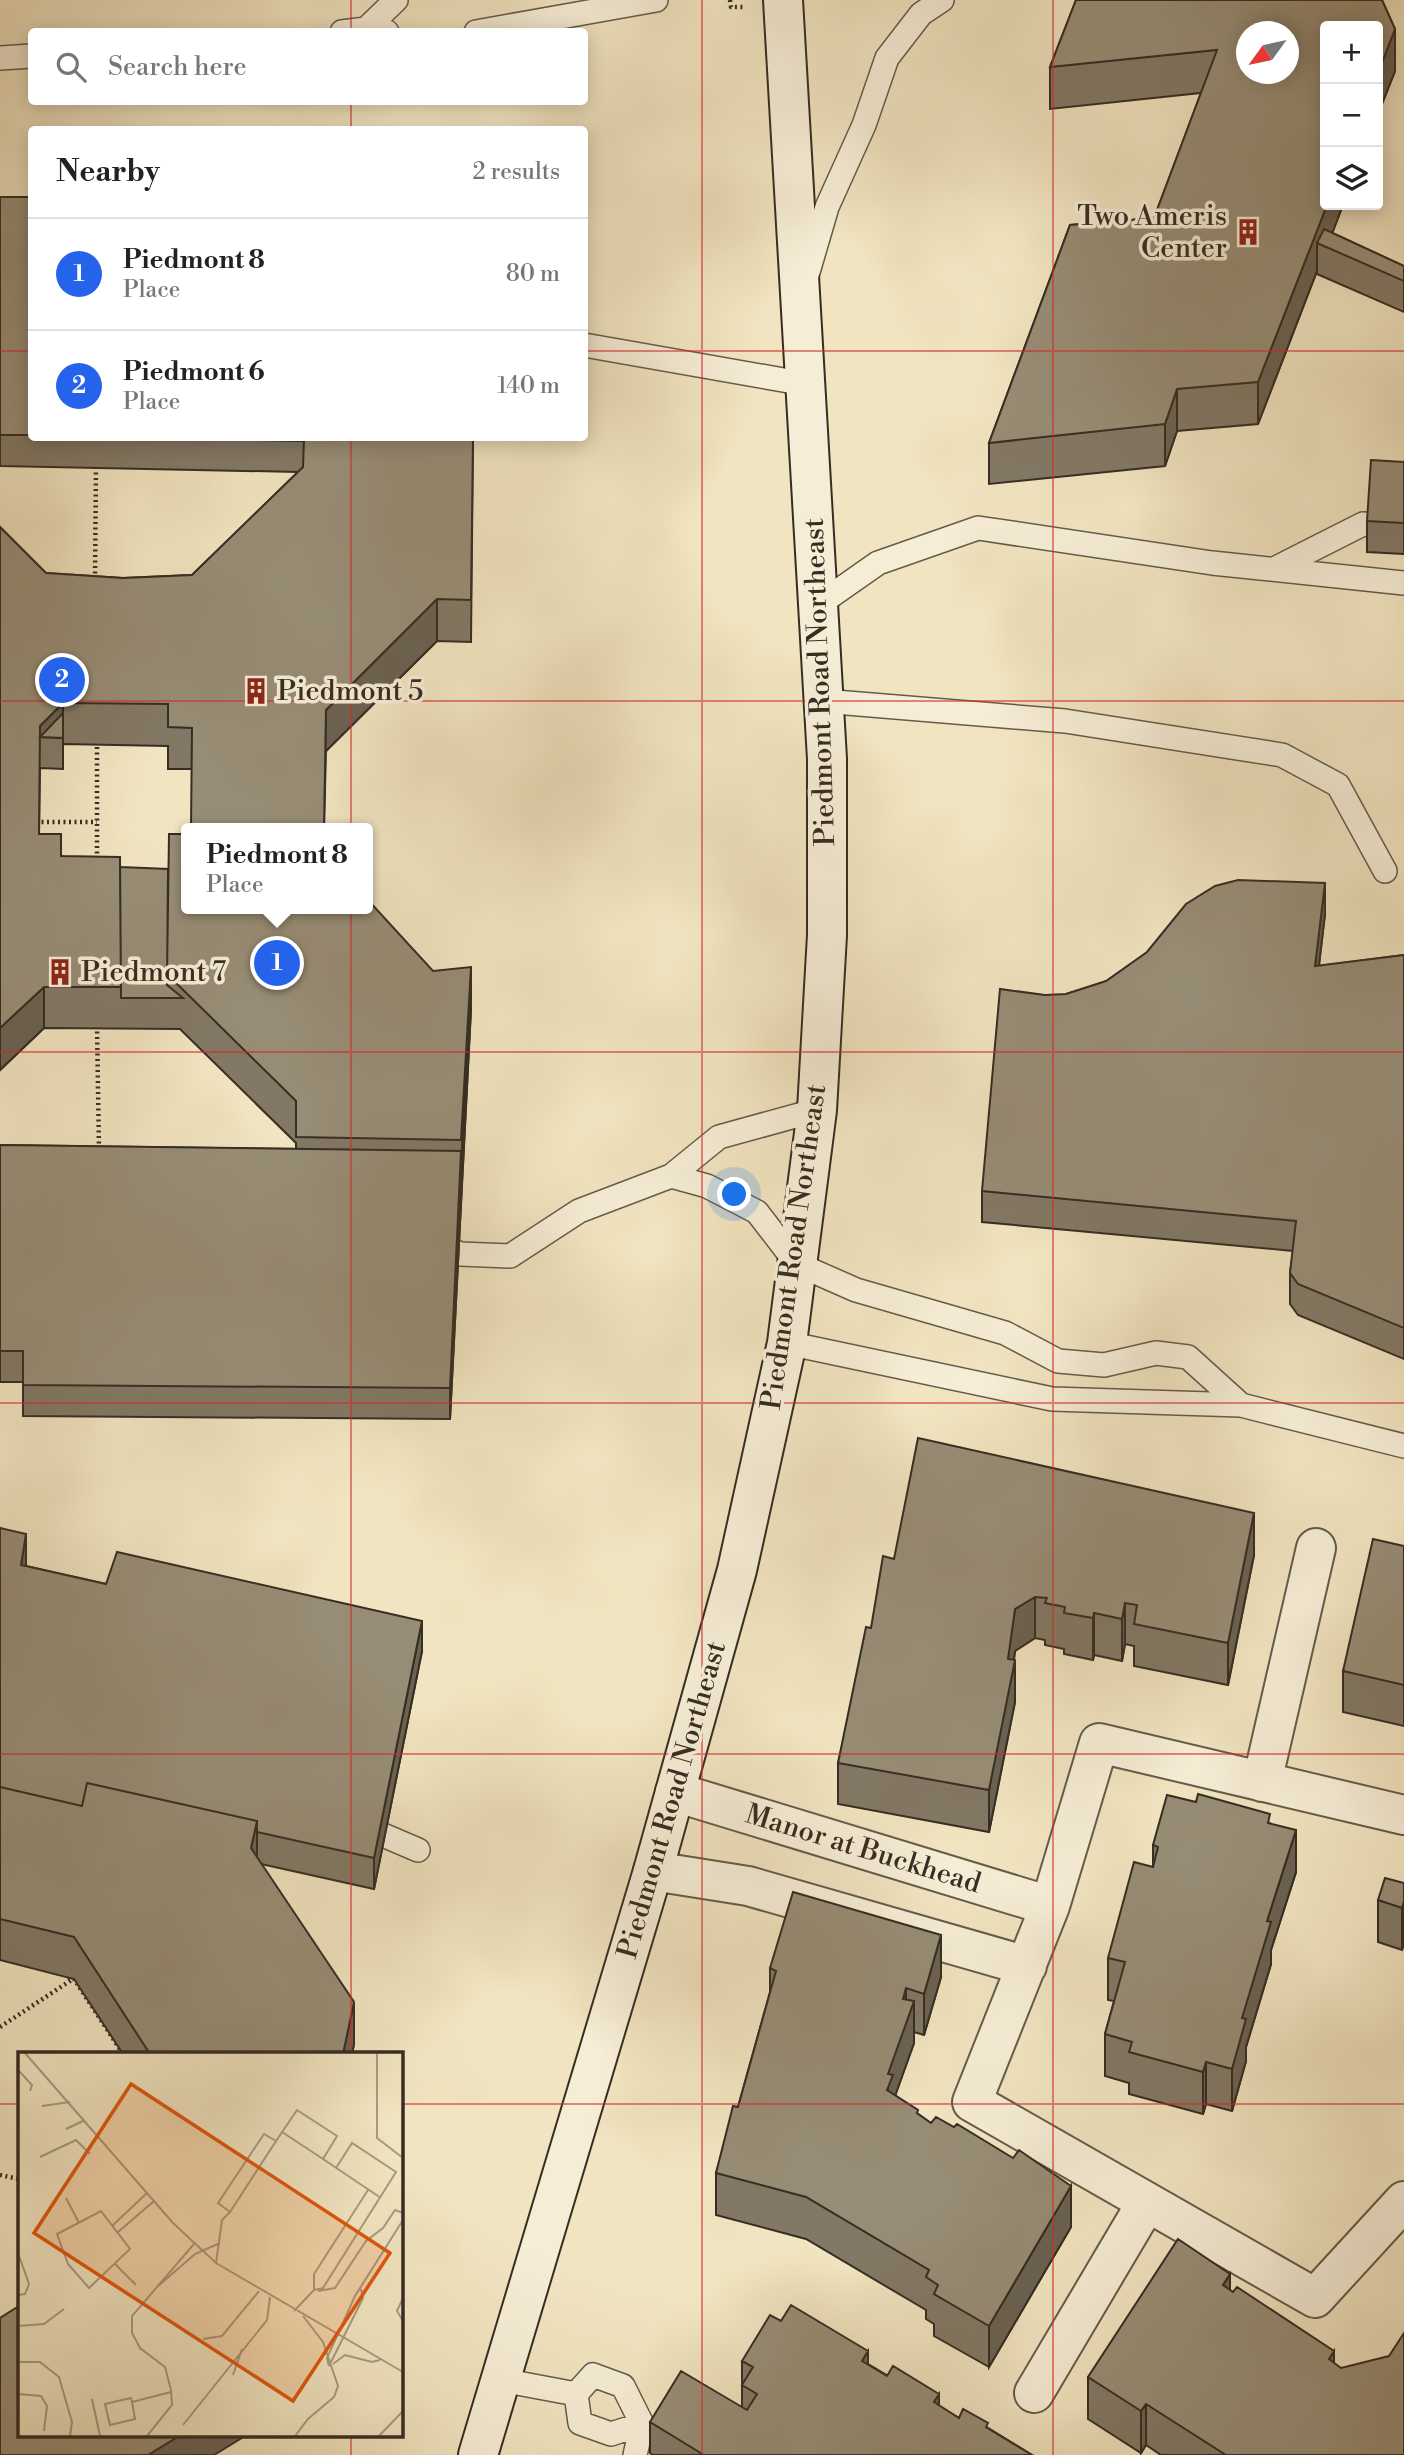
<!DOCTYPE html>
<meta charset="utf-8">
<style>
:root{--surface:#fff;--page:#f6f6f6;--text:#222;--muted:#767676;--line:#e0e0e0;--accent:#2563eb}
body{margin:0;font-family:"Libre Bodoni",serif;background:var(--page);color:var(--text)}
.controls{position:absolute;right:21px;top:21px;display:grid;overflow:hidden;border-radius:7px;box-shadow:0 4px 18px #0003}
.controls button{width:63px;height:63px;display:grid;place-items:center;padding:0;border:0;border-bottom:2px solid var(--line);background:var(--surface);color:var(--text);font:35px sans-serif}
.compass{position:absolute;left:1236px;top:21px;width:63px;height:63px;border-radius:50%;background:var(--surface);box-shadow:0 4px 18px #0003;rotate:237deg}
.you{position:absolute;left:735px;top:1195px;width:24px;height:24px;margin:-18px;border:5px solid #fff;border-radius:50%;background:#1a73e8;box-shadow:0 0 0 10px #1a73e833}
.badge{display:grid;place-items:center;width:46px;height:46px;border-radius:50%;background:var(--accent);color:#fff;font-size:23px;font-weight:700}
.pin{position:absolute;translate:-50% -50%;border:4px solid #fff;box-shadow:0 2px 7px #0006}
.popup{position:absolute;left:181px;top:823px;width:192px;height:91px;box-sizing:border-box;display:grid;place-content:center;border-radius:7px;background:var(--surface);filter:drop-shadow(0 2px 5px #0005);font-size:23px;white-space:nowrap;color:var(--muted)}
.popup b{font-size:26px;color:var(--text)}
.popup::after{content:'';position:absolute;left:50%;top:100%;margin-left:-14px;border:14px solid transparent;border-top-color:var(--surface)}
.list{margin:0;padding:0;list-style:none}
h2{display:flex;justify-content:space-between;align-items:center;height:91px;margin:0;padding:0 28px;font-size:30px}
h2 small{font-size:23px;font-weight:400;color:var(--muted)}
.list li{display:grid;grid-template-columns:46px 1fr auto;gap:21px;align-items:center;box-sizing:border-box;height:112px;padding:0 28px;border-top:2px solid var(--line)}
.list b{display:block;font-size:26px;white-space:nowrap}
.list p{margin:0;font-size:23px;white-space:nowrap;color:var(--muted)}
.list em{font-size:23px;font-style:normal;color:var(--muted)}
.icon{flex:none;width:38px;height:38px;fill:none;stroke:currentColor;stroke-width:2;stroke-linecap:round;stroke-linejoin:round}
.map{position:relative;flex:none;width:1404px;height:2455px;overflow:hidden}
.search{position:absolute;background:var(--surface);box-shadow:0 4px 18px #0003;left:28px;top:28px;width:560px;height:77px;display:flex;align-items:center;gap:18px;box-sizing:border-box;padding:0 24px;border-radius:7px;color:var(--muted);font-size:26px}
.panel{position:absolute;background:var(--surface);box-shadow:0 4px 18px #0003;left:28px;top:126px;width:560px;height:315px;border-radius:7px}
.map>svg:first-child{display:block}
</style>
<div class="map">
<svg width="1404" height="2455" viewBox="0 0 1404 2455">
<rect width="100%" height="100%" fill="#f1e4c0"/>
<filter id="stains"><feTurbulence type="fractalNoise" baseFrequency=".00286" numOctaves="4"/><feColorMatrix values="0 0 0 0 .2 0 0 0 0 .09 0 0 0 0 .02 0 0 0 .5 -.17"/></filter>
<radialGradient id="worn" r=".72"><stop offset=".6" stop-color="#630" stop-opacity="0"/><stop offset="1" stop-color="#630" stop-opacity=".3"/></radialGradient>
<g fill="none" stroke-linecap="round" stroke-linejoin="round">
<defs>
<path id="lane" d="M366,29L396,0
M342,32L366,29L387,32
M476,32L656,0
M0,58L32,56
M808,272L827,207L864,125L887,58L921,14L942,0
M584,345L806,384
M1276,568L1363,524L1404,527
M818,605L878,563L978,528L1212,563L1404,583
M823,701L1065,721L1282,755L1338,785L1385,871
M671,1176L707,1186L757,1212L797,1264L856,1290L1005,1333L1058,1361L1104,1365L1156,1353L1188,1357L1241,1405
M431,1240L460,1254L510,1256L579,1211L671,1176L719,1137L817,1110
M787,1343L1052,1399L1241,1405L1404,1446
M362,1826L418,1850
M501,2380L576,2394L580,2423L611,2434L642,2424
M576,2394L593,2375L623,2386L642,2424L635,2455"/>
<path id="street" d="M1262,1782L1316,1548
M675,1792L1050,1906
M1404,1815L1099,1743L1050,1906L972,2102L1315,2298L1404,2201
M653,1871L748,1886L1027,1966
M1034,2393L1147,2202"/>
<path id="secondary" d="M478,2455L653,1871L737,1570L787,1343L817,1110L827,935V759L783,0"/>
</defs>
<!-- lane casing -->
<use href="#lane" stroke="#655b4a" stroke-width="26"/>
<!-- street casing -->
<use href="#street" stroke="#655b4a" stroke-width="42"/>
<!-- secondary casing -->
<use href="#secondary" stroke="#362d23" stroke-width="42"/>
<!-- path -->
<path stroke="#362d23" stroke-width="4.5" stroke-dasharray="2 3.5" stroke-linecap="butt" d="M730,0L731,7H743
M95,579L96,462
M36,822H97
M97,859V742
M97,1026L99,1150
M68,1977L74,1979L123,2054
M0,2027L73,1979
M0,2175L19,2179"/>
<!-- lane -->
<use href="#lane" stroke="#f6edd6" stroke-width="23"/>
<!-- street -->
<use href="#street" stroke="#f6edd6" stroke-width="38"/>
<!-- secondary -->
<use href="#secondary" stroke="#f6edd6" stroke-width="38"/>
</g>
<!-- wall -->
<path fill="#827865" stroke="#362d23" stroke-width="2" fill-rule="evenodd" d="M1076,0H1382L1395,29V71L1378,114V26H1325V205H1343L1332,233L1404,266V312L1317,274V271L1258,424L1177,431L1165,466L989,484V443L1070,225L1154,218L1201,93L1050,109V67ZM1247,32H1289V74H1247Z
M0,197H32V438H473L471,642L437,641L326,751L192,769H168V746L63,744V769L40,768L39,834L61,856L120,867L433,971L471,1009L450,1419L23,1416V1382H0V1145L296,1149V1143L180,1029L44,1028L0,1070V527L46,573L123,578L192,575L298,472L0,466Z
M1404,462V554L1367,552V521Z
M1325,914L1319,966L1404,955V1359L1298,1315L1290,1304V1273L1293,1251L982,1222V1191L1066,994Z
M0,1528L26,1566L106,1584L422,1651L374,1889L261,1864L354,2044L352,2054H123L74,1979L0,1960Z
M1404,1546V1726L1343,1712V1671Z
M1254,1555L1228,1685L1134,1666V1646L1125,1644L1122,1661L1094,1655L1093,1660L1064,1654V1649L1045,1645V1640L1035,1638L1015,1651L1014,1660L1015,1702L989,1832L838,1804V1763L871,1628L894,1559Z
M1270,1823L1296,1872L1271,1950V1964L1246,2047V2061L1232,2111L1206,2104L1203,2114L1129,2094V2083L1105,2076V2034L1114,2001L1108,2000V1958L1153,1866V1845Z
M1404,1883V1943L1402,1950L1378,1942V1900Z
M770,1968L941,1977L924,2035L914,2032V2043L895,2095L918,2114L1071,2227L989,2367L934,2336V2324L926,2319V2310L806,2239L716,2215V2173L738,2107L770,1992Z
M1230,2290L1334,2363L1404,2455H1161L1146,2445L1141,2453L1088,2419V2377Z
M742,2361L868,2364L959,2418L988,2428L1032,2455H653L650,2453V2422L742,2407Z"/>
<!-- shaded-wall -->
<path fill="#6a6252" stroke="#362d23" stroke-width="2" d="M1395,29V71L1378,114V73Z
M1327,205H1343L1327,247L1317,243V271L1258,424V382Z
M1177,389V431L1165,466V424Z
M437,599V641L326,751L324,828L326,710Z
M63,703V769V738L40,737V726Z
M1325,883V914L1315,997V966Z
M471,967V1009L450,1419V1388Z
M44,987V1028L0,1070V1028Z
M1254,1513V1555L1228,1685V1643Z
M26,1534V1565L21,1596V1565Z
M1035,1597V1638L1015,1651L1010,1684L1015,1660V1702L989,1832V1790L1015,1609Z
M1125,1603V1644L1122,1661V1619Z
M1094,1613V1655L1093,1660V1618Z
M422,1621V1651L374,1889V1858Z
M257,1821V1863L251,1848Z
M1296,1830V1872L1271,1950V1964L1246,2047V2061L1232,2111V2069L1242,2018L1267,1921Z
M1404,1901V1943L1402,1950V1908Z
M941,1935V1977L924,2035V1994Z
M906,1988V2023L914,2001V2043L893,2102L887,2132L888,2074L903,1999Z
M354,2002V2044L352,2054H343Z
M1206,2062V2104L1203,2114V2072Z
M1071,2186V2227L989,2367V2326Z
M1230,2274V2316L1223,2285Z
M868,2351V2382L862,2361Z
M1334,2351V2393L1329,2359Z
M939,2394V2424L934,2402Z
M1146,2404V2445L1141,2453V2411Z
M179,2436H245L214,2455H148Z"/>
<!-- building -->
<path fill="#978c75" stroke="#362d23" stroke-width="2" fill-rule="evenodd" d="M1076,0H1382L1395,29L1378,73V26H1325V205H1327L1258,382L1177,389L1165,424L989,443L1070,225L1154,218L1217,50L1050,67ZM1247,32H1289V74H1247Z
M0,197H32V435H0Z
M1324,229L1404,266V281L1317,243Z
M140,438H304V441Z
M304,438H473L471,600L437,599L326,710L324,828H191L192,728L168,727V704L63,703L40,726L39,834H61V856L120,857L121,987H44L0,1028V527L46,573L123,578L192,575L303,467Z
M1371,460L1404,462V523L1367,521Z
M63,713V738L40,737Z
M169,834H186V909H368V900L433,971L471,967L461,1140L296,1137V1101L167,974Z
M120,867L168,869L167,985L183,998H121Z
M1238,880L1325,883L1315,966L1404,955V1328L1298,1284L1290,1273L1296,1221L982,1191L1000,989L1045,995L1066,994L1106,981L1147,952L1186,904L1215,886Z
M0,1145L461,1151L450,1388L23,1385V1351H0Z
M918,1438L1254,1513L1228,1643L1134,1624L1137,1605L1125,1603L1122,1619L1094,1613L1093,1618L1064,1613L1065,1607L1045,1603L1047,1598L1035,1597L1015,1609L1008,1659L1015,1660L989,1790L838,1763L866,1627L871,1628L883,1556L894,1559Z
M0,1528L26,1534L21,1565L106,1584L117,1552L422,1621L374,1858L257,1832V1821L87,1783L82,1806L0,1787Z
M1373,1539L1404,1546V1685L1343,1671Z
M87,1783L257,1821L251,1848L354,2002L343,2054H150L74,1937L0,1919V1787L82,1806Z
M1198,1794L1270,1814L1268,1823L1296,1830L1267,1921L1271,1922L1242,2018L1246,2019L1232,2069L1206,2062L1203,2072L1129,2052L1132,2042L1105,2034L1125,1962L1108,1958L1134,1862L1153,1867L1158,1847L1153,1845L1167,1795L1196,1802Z
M1385,1878L1404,1883V1901L1402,1908L1378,1900Z
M793,1892L941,1935L924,1994L906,1988L903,1999L914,2001L888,2074L893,2075L887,2090L918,2110L917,2113L931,2123L936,2117L954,2127L957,2124L1013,2158L1019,2150L1071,2186L989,2326L934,2294L938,2285L926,2277L929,2270L806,2197L716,2173L733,2106L738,2107L776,1971L770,1968Z
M1178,2239L1230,2274L1223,2285L1233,2292L1237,2287L1334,2351L1329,2359L1341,2368L1389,2356L1404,2333V2455H1226L1146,2404L1141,2411L1088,2377Z
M791,2305L868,2351L862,2361L887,2376L893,2366L939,2394L934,2402L959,2418L963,2409L988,2423L986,2427L1032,2455H704L650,2422L681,2371L747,2410L757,2394L742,2385L753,2367L742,2361L770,2315L781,2321Z
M19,2306V2436H179L148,2455H0V2318Z"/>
<!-- grid -->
<path fill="none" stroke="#d62828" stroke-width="2" stroke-opacity="0.55" d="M351,0V32M702,0V2455M1053,0V2455M351,102V130M0,351H32M584,351H1404M351,438V2054M0,701H1404M0,1052H1404M0,1403H1404M0,1754H1404M0,2104H19M401,2104H1404M351,2436V2455"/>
<!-- icons -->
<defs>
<symbol id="building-bare" viewBox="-9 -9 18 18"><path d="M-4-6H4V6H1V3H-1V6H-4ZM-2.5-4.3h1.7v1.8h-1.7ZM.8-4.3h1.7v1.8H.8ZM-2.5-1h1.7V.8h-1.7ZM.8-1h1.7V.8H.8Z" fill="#8f2418" stroke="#f6edd6" stroke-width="2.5" paint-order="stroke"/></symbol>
</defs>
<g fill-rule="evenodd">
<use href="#building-bare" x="1229" y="213" width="38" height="38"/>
<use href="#building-bare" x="237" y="672" width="38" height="38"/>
<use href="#building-bare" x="41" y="953" width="38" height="38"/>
</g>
<g text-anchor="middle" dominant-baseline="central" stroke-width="7" stroke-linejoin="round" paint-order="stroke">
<!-- poi labels -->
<g font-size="28" fill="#362d23" stroke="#f6edd6" text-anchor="start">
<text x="1227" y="216" text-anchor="end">Two Ameris<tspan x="1227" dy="32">Center</tspan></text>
<text x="277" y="691">Piedmont 5</text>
<text x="81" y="972">Piedmont 7</text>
</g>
<!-- street labels -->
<g font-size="28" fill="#362d23" stroke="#f6edd6">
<text transform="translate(820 682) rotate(-92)">Piedmont Road Northeast</text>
<text transform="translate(794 1247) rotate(-82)">Piedmont Road Northeast</text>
<text transform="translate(672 1800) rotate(-74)">Piedmont Road Northeast</text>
<text transform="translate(863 1849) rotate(17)">Manor at Buckhead</text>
</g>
</g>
<!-- overview -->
<g transform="translate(18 2052)">
<rect width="385" height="385" fill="#f1e4c0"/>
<path fill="none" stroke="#a69b81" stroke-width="2" d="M7,1L155,171L198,211L385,320M359,1V86L385,106M0,18L14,33L12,39M24,54L52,50M48,77L67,68M264,80L305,107M258,89L279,58L319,84L305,107L363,146M22,105L58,88L72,102M48,146L61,171M83,159L112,197L71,236L50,212L39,182ZM94,174L129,141M99,181L136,149M0,201L11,232L7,242L0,243M198,211L204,168L212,160L200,151L246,82L258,89L212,160M97,212L118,233M139,235L177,202L202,191M296,238V222L350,138M300,239L317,236L348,189L365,176L377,158L385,161M385,246L379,259L385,269M276,259L296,238L305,236L378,120L334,91L318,116M0,274L26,272L46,257M185,287L204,284L241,239M0,310H22L41,325L54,370L52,384M315,312L327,303L354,310L362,308M311,314L309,306L337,244L385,168M311,314L345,246L343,237M215,323L224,297M0,342L23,344L29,354L26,379M74,347L82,384M114,350L113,346L87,352L92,373L117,367L114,350L153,340M165,373L249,268L252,245M129,384L154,353L153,338L147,315L122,296L114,281V264L176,192M277,384L290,367L316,345L320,334L305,290L285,264M361,384L385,359"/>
<path fill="#df570d" fill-opacity="0.15" stroke="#df570d" stroke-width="3.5" d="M113,32L372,201L275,349L16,181Z"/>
<rect width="385" height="385" fill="none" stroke="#362d23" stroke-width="3.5"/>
</g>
<rect width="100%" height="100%" filter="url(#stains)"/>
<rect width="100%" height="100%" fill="url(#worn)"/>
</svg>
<div class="controls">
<button>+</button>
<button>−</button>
<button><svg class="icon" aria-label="layers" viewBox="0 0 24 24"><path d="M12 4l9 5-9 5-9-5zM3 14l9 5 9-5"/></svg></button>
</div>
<svg class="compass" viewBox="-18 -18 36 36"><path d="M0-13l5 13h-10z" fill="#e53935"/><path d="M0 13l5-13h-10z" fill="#767676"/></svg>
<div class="you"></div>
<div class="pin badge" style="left:277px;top:963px">1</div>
<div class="popup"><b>Piedmont 8</b>Place</div>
<div class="pin badge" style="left:62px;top:680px">2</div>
<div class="search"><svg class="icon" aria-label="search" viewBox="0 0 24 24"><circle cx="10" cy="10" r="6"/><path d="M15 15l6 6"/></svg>Search here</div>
<section class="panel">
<h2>Nearby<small>2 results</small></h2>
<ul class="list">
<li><span class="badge">1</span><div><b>Piedmont 8</b><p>Place</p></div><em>80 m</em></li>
<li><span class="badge">2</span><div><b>Piedmont 6</b><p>Place</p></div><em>140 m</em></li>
</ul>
</section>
</div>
